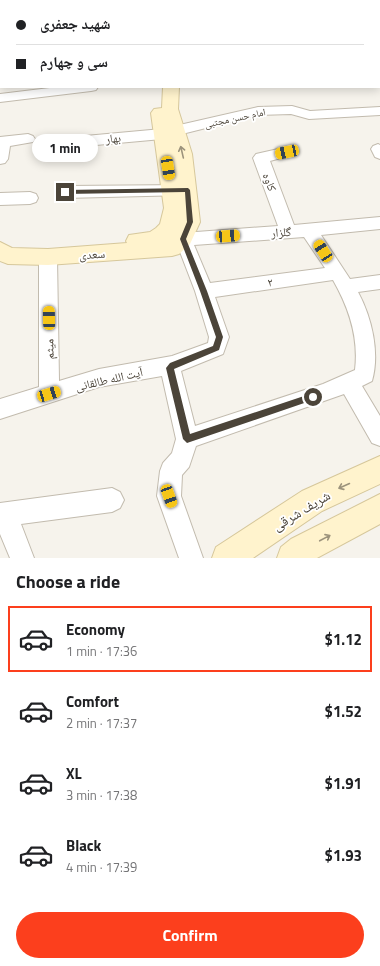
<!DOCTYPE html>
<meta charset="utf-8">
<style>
body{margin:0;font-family:"Titillium Web","Noto Naskh Arabic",sans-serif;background:#f6f6f6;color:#202124;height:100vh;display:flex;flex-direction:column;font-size:15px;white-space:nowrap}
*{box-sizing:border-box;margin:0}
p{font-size:13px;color:#757577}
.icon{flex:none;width:22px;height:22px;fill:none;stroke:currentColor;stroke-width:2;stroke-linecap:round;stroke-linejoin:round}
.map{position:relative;height:558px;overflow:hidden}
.drawer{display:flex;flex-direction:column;background:#fff;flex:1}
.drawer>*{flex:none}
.hud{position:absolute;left:0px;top:0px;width:380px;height:88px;box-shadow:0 2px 10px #0003;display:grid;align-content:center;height:88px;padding:0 16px;background:#fff}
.end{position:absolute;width:18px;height:18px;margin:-9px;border:5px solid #4b4439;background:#fff;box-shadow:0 0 0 2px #fff}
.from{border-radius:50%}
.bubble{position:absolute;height:28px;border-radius:14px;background:#fff;box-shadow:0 2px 10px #0003;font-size:13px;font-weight:700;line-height:28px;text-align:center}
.car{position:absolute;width:12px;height:24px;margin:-12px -6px;border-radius:5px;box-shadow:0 0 3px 1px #0007;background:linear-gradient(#f5c518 24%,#345 0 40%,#f5c518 0 76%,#345 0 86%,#f5c518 0)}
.hud b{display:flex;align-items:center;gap:14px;height:38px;font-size:15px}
.hud b+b{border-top:1px solid #e0e0e0}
.hud i{width:10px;height:10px;background:#202124}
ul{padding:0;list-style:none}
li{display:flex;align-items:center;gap:12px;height:66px;margin:0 8px 6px;padding:0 8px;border:2px solid transparent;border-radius:0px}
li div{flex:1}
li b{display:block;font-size:15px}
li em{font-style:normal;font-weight:700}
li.current{border-color:#fc3f1d}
li>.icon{width:36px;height:36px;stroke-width:1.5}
h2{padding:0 16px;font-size:18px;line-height:48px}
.cta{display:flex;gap:8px;margin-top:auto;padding:8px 16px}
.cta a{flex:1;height:46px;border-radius:24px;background:#fc3f1d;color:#fff;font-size:16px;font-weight:700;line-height:46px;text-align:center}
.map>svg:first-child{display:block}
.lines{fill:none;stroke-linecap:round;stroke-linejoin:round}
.street-casing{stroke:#c2bbae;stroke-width:2}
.secondary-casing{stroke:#d6c79b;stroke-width:2}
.street{fill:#fff;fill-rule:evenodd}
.secondary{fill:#fff3cd;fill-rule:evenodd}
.oneway{stroke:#9c937c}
.route{fill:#4b4439}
.labels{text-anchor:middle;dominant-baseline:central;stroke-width:3.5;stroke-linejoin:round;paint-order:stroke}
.far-street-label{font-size:10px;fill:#4b4439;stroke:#fff}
.street-label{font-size:12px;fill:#4b4439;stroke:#fff}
.near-street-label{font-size:14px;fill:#4b4439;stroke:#fff}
</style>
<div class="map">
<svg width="380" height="558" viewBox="0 0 380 558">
<rect width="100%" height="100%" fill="#f6f3ec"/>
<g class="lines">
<!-- street casing -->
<g class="street-casing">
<path id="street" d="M68,0H80L81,1H69Z
M199,0H219L198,1Z
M320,0H332L333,1H321Z
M352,0H366L351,1Z
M0,30H1V38H0Z
M379,41L380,42V50L379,49Z
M379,65H380V73H379Z
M58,87H98L96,90L91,91L0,102V94Z
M292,106L310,111L380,107V115L309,119L291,114L258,115L162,139L63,148L58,146L56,143L58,140L63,138L162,129L258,107Z
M28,134L33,136L35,139L33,142L10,146L8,159L5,163L0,164V137Z
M378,144L380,145V159L375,157L371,149L373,146Z
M287,147L292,149L294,152L292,155L270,161L294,225L380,217V229L321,235L350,279L380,275V289L358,292C372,318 380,353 372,381L362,386L380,416V446L372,443L344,394L196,446L189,467L182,475L181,496L203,558H179L157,496L160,471L163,463L172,453L176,439L162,376L99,387L0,419V399L39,387V257L42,252L48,250L54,252L57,257L59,381L99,369L172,356L208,343L209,337L195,291L177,244L166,241L164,237L166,233L172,231L183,233L278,226L253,158L256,154ZM304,237L325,268L210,283L194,245ZM333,280C349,308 359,337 355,370L323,384L195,426L181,371L223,354L229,337L215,297Z
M187,185L193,186L195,190L193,194L187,195L65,198L59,196L57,192L59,188L65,186Z
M30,192L36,194L38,198L36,202L30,204L0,205V193Z
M112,488L120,492L124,500L120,508L112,512L21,524L34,558H10L0,534V503Z"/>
</g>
<!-- secondary casing -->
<g class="secondary-casing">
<path id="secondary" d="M170,0H184L185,1H171Z
M163,87H179L178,109L192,154L200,222L190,244L179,254L172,256L48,265L8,264L0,261V242L12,248L48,249L127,243L126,241L129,235L150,232L156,228L160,224L164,208L151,113L154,109L162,108Z
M380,456V484L322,511L253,558H212L216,547L302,491Z
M380,494V524L317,558H277L281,547L291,539Z"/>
</g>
<!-- street -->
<use href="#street" class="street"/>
<!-- secondary -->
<use href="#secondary" class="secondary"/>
</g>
<!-- one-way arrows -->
<defs><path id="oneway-shaft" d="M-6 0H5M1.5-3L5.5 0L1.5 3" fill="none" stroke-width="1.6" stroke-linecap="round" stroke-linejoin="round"/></defs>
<g class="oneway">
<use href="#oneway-shaft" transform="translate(182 152) rotate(-103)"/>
<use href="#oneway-shaft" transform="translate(344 486) rotate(156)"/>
<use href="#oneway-shaft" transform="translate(325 538) rotate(-28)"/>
</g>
<!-- route -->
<path class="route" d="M188,188L190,190L193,222L186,239L207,291L223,337L219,350L174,369L190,434L313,393L317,397L313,400L187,443L183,439L166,368L170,363L213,346L216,337L200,291L180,239L187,222L185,192L65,194L63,192L65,190Z"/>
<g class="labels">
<!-- far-street labels -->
<g class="far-street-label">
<text transform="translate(235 118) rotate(-12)">امام حسن مجتبی</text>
</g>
<!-- street labels -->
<g class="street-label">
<text transform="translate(113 138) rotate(-6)">بهار</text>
<text transform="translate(270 182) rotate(70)">کاوه</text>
<text transform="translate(281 232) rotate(-4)">گلزار</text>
<text transform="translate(92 254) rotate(-4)">سعدی</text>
<text transform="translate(270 282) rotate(-8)">۲</text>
<text transform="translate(49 349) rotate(-91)">میثم</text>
<text transform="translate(109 379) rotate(-13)">آیت الله طالقانی</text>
</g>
<!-- near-street labels -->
<g class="near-street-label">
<text transform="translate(301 510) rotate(-31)">شریف شرقی</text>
</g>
</g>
</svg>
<i class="end from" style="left:313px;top:397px"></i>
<i class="end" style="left:65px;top:192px"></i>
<div class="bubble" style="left:32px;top:134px;width:66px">1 min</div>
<i class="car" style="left:287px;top:152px;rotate:258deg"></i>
<i class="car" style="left:168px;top:168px;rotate:171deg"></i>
<i class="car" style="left:228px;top:236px;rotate:86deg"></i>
<i class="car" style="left:323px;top:251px;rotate:327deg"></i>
<i class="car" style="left:49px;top:318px;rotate:359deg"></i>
<i class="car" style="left:49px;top:394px;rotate:73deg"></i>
<i class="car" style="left:169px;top:496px;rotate:160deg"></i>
<div class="hud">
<b><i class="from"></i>شهید جعفری</b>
<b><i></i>سی و چهارم</b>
</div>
</div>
<section class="drawer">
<h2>Choose a ride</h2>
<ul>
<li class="current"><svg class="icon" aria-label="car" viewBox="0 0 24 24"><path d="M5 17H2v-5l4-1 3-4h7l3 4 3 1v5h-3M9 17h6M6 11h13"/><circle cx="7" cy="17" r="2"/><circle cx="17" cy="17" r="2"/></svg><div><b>Economy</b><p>1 min · 17:36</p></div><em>$1.12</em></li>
<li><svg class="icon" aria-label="car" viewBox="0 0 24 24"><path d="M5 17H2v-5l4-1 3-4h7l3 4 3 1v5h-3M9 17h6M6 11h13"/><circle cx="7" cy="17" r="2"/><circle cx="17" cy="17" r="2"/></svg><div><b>Comfort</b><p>2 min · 17:37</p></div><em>$1.52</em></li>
<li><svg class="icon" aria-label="car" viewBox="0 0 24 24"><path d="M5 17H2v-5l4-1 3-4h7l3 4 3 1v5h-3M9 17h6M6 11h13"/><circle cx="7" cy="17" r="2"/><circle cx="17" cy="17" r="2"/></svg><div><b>XL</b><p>3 min · 17:38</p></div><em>$1.91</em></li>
<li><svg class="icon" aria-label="car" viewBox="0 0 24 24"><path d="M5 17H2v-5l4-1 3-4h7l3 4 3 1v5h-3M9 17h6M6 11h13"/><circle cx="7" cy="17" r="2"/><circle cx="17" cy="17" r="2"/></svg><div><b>Black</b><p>4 min · 17:39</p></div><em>$1.93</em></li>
</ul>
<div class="cta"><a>Confirm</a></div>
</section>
